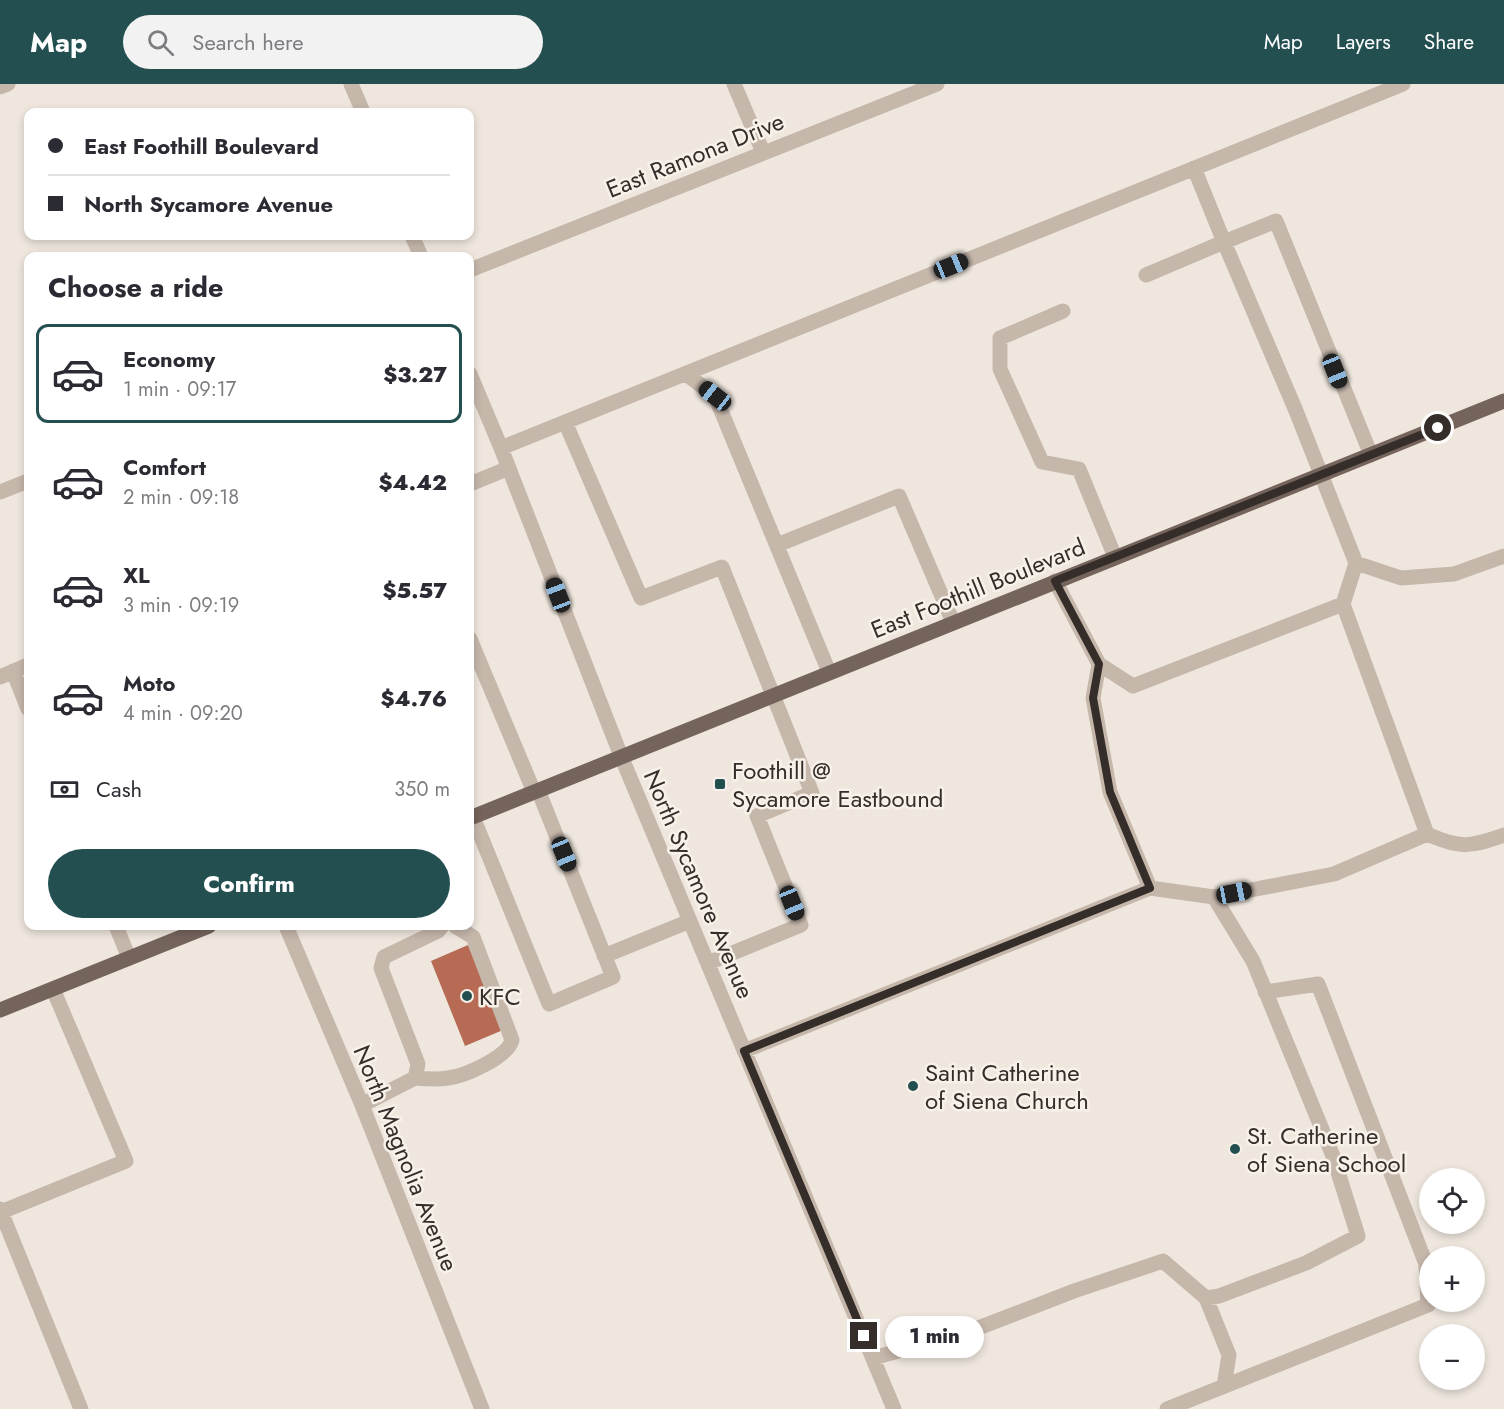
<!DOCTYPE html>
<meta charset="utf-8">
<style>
body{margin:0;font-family:Jost,sans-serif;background:#f2f2f3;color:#2b2b33;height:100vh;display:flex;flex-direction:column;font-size:22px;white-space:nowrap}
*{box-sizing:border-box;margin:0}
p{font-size:20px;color:#7c7c81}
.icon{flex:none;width:33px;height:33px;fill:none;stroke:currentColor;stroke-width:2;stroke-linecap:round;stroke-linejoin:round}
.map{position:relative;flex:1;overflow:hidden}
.panel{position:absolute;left:24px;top:168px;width:450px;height:678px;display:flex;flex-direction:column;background:#fff;border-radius:12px;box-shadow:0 3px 9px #0003}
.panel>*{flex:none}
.hud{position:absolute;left:24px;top:24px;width:450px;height:132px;border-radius:12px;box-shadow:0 3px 9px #0003;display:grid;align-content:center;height:132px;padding:0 24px;background:#fff}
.controls{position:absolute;left:1419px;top:1084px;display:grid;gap:12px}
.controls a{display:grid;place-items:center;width:66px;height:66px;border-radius:50%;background:#fff;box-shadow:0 3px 9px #0003;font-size:30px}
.end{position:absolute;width:27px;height:27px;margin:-14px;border:8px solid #352d29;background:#fff;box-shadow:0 0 0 3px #fff}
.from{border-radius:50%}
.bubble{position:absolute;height:42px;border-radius:21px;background:#fff;box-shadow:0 3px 9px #0003;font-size:20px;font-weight:800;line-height:42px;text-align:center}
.car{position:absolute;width:18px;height:36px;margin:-18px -9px;border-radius:8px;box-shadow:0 0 4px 2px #0007;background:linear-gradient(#222 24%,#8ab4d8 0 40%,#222 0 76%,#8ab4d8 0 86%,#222 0)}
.hud b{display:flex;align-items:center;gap:21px;height:57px;font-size:22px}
.hud b+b{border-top:2px solid #e1e1e2}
.hud i{width:15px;height:15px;background:#2b2b33}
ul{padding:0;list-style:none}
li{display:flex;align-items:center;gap:18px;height:99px;margin:0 12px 9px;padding:0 12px;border:3px solid transparent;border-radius:12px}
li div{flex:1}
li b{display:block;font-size:22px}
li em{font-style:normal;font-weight:800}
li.current{border-color:#244f51}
li>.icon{width:54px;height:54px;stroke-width:1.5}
h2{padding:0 24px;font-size:27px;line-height:72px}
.pay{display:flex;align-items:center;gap:15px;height:66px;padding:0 24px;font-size:22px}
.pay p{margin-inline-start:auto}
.button{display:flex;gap:12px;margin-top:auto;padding:12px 24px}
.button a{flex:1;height:69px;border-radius:36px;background:#244f51;color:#fff;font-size:24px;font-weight:800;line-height:69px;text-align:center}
header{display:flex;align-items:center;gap:36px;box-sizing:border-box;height:84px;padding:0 30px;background:#244f51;color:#fff}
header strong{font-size:28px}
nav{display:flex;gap:33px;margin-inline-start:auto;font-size:21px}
.search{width:420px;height:54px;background:#f2f2f3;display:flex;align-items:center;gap:15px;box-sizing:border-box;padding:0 21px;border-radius:33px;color:#7c7c81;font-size:22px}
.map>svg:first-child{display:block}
.building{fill:#b76b54}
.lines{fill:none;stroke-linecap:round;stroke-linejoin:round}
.minor{stroke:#c6b7ab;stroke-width:15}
.major{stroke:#75645c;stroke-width:15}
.route{stroke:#352d29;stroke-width:8}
.poi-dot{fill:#244f51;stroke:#f7f1e9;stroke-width:2}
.labels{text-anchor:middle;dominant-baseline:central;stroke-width:5;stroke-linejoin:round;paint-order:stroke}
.street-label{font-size:24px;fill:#352d29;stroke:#f7f1e9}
.poi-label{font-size:24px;fill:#352d29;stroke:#f7f1e9;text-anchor:start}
</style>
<header>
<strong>Map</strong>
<div class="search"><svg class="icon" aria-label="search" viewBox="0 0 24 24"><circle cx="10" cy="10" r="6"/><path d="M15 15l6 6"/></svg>Search here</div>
<nav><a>Map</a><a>Layers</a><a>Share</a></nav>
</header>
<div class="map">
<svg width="1504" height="1325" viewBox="0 0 1504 1325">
<rect width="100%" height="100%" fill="#efe7de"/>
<!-- building -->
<path class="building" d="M468,861L503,946L465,962L431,877Z"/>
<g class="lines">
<!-- minor -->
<path class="minor" d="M351,0L363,28
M734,0L763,68
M0,3L8,0
M412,152L421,172
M470,186L937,0
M1146,191L1224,158L1194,84
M1063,227L1000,254V285L1042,378L1079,385L1115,473
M470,290L501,364L621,672L894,1325
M686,290L715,312L829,588
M565,338L641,514L722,483L812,709L757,732L801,841L708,879
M501,364L1403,0
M470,400L509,384
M0,408L28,397
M777,461L899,412L953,538
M1356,479L1401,494L1454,490L1504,472
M1055,497L1099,580L1133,602L1343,520
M470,555L534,708
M1099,580L1093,614L1110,708L1150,804
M13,587L28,625
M0,593L28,581
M473,733L549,920L613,893L538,706
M1427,750C1461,765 1470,763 1504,751
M1214,813L1334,790L1427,750L1343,520L1356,479L1296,327L1224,158L1276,137L1371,371
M116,842L129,874
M286,842L362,1021L482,1325
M604,872L690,837
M744,967L1150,804L1214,813L1253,877L1333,1072L1358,1152L1306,1179L1219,1212L1206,1214
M415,994C426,995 437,996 448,994C465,992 508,973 512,956L473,853L455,842
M362,1021L415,994L418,980L381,884L384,873L438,847L442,842
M0,1125L81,1325
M1,1128L126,1077L53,905
M873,1274L968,1248L1074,1207L1163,1177L1206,1214L1229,1271L1224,1302
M1167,1325L1428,1221L1426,1180L1318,900L1265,908"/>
<!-- major -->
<path class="major" d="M470,734L1504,317
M0,926L209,842"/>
</g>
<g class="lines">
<!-- route -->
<path class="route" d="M864,1252L744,967L1150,804L1110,708L1093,614L1099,580L1055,497L1438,344"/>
</g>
<!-- markers -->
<g class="poi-dot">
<rect x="714" y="694" width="12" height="12" rx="3"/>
<circle cx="467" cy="912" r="6"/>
<circle cx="913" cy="1002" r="6"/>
<circle cx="1235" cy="1065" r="6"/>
</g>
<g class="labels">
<!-- street labels -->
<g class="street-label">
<text transform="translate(695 71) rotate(-22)">East Ramona Drive</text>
<text transform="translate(978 504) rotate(-22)">East Foothill Boulevard</text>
<text transform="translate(699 800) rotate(67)">North Sycamore Avenue</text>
<text transform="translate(406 1074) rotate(68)">North Magnolia Avenue</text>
</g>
<!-- poi labels -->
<g class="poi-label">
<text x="732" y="686">Foothill @<tspan x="732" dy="28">Sycamore Eastbound</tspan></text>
<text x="479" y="912">KFC</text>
<text x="925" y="988">Saint Catherine<tspan x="925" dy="28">of Siena Church</tspan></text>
<text x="1247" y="1051">St. Catherine<tspan x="1247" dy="28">of Siena School</tspan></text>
</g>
</g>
</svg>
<div class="controls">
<a><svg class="icon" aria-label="locate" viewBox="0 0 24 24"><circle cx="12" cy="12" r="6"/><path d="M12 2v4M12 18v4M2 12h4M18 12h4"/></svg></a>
<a>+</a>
<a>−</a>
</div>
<i class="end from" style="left:1438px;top:344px"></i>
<i class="end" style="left:864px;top:1252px"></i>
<div class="bubble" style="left:885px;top:1232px;width:99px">1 min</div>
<i class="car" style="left:951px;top:182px;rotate:68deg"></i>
<i class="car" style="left:1335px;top:287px;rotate:158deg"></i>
<i class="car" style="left:715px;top:312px;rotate:308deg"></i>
<i class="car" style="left:558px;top:511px;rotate:339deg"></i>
<i class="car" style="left:564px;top:770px;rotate:158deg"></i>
<i class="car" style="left:1234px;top:809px;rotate:79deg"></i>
<i class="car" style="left:792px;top:819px;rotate:158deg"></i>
<div class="hud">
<b><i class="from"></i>East Foothill Boulevard</b>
<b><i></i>North Sycamore Avenue</b>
</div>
<section class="panel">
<h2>Choose a ride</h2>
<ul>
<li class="current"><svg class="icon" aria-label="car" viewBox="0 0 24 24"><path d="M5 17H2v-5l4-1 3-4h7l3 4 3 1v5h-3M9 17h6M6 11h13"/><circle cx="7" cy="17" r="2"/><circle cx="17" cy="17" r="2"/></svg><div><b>Economy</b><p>1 min · 09:17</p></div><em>$3.27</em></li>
<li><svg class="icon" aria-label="car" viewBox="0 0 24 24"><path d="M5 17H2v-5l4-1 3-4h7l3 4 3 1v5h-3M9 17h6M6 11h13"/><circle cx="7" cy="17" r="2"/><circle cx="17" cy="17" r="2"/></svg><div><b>Comfort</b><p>2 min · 09:18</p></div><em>$4.42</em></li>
<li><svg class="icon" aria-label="car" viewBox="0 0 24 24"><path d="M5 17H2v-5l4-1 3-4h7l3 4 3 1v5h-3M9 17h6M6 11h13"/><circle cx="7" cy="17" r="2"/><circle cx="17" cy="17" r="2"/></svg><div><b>XL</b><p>3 min · 09:19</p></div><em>$5.57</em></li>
<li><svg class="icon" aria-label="car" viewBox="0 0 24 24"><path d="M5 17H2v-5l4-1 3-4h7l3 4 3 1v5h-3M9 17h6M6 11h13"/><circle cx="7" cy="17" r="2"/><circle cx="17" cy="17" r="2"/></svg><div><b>Moto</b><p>4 min · 09:20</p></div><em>$4.76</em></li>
</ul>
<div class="pay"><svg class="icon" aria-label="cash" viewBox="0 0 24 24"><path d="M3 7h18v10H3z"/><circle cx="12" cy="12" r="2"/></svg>Cash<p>350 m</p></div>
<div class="button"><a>Confirm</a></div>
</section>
</div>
